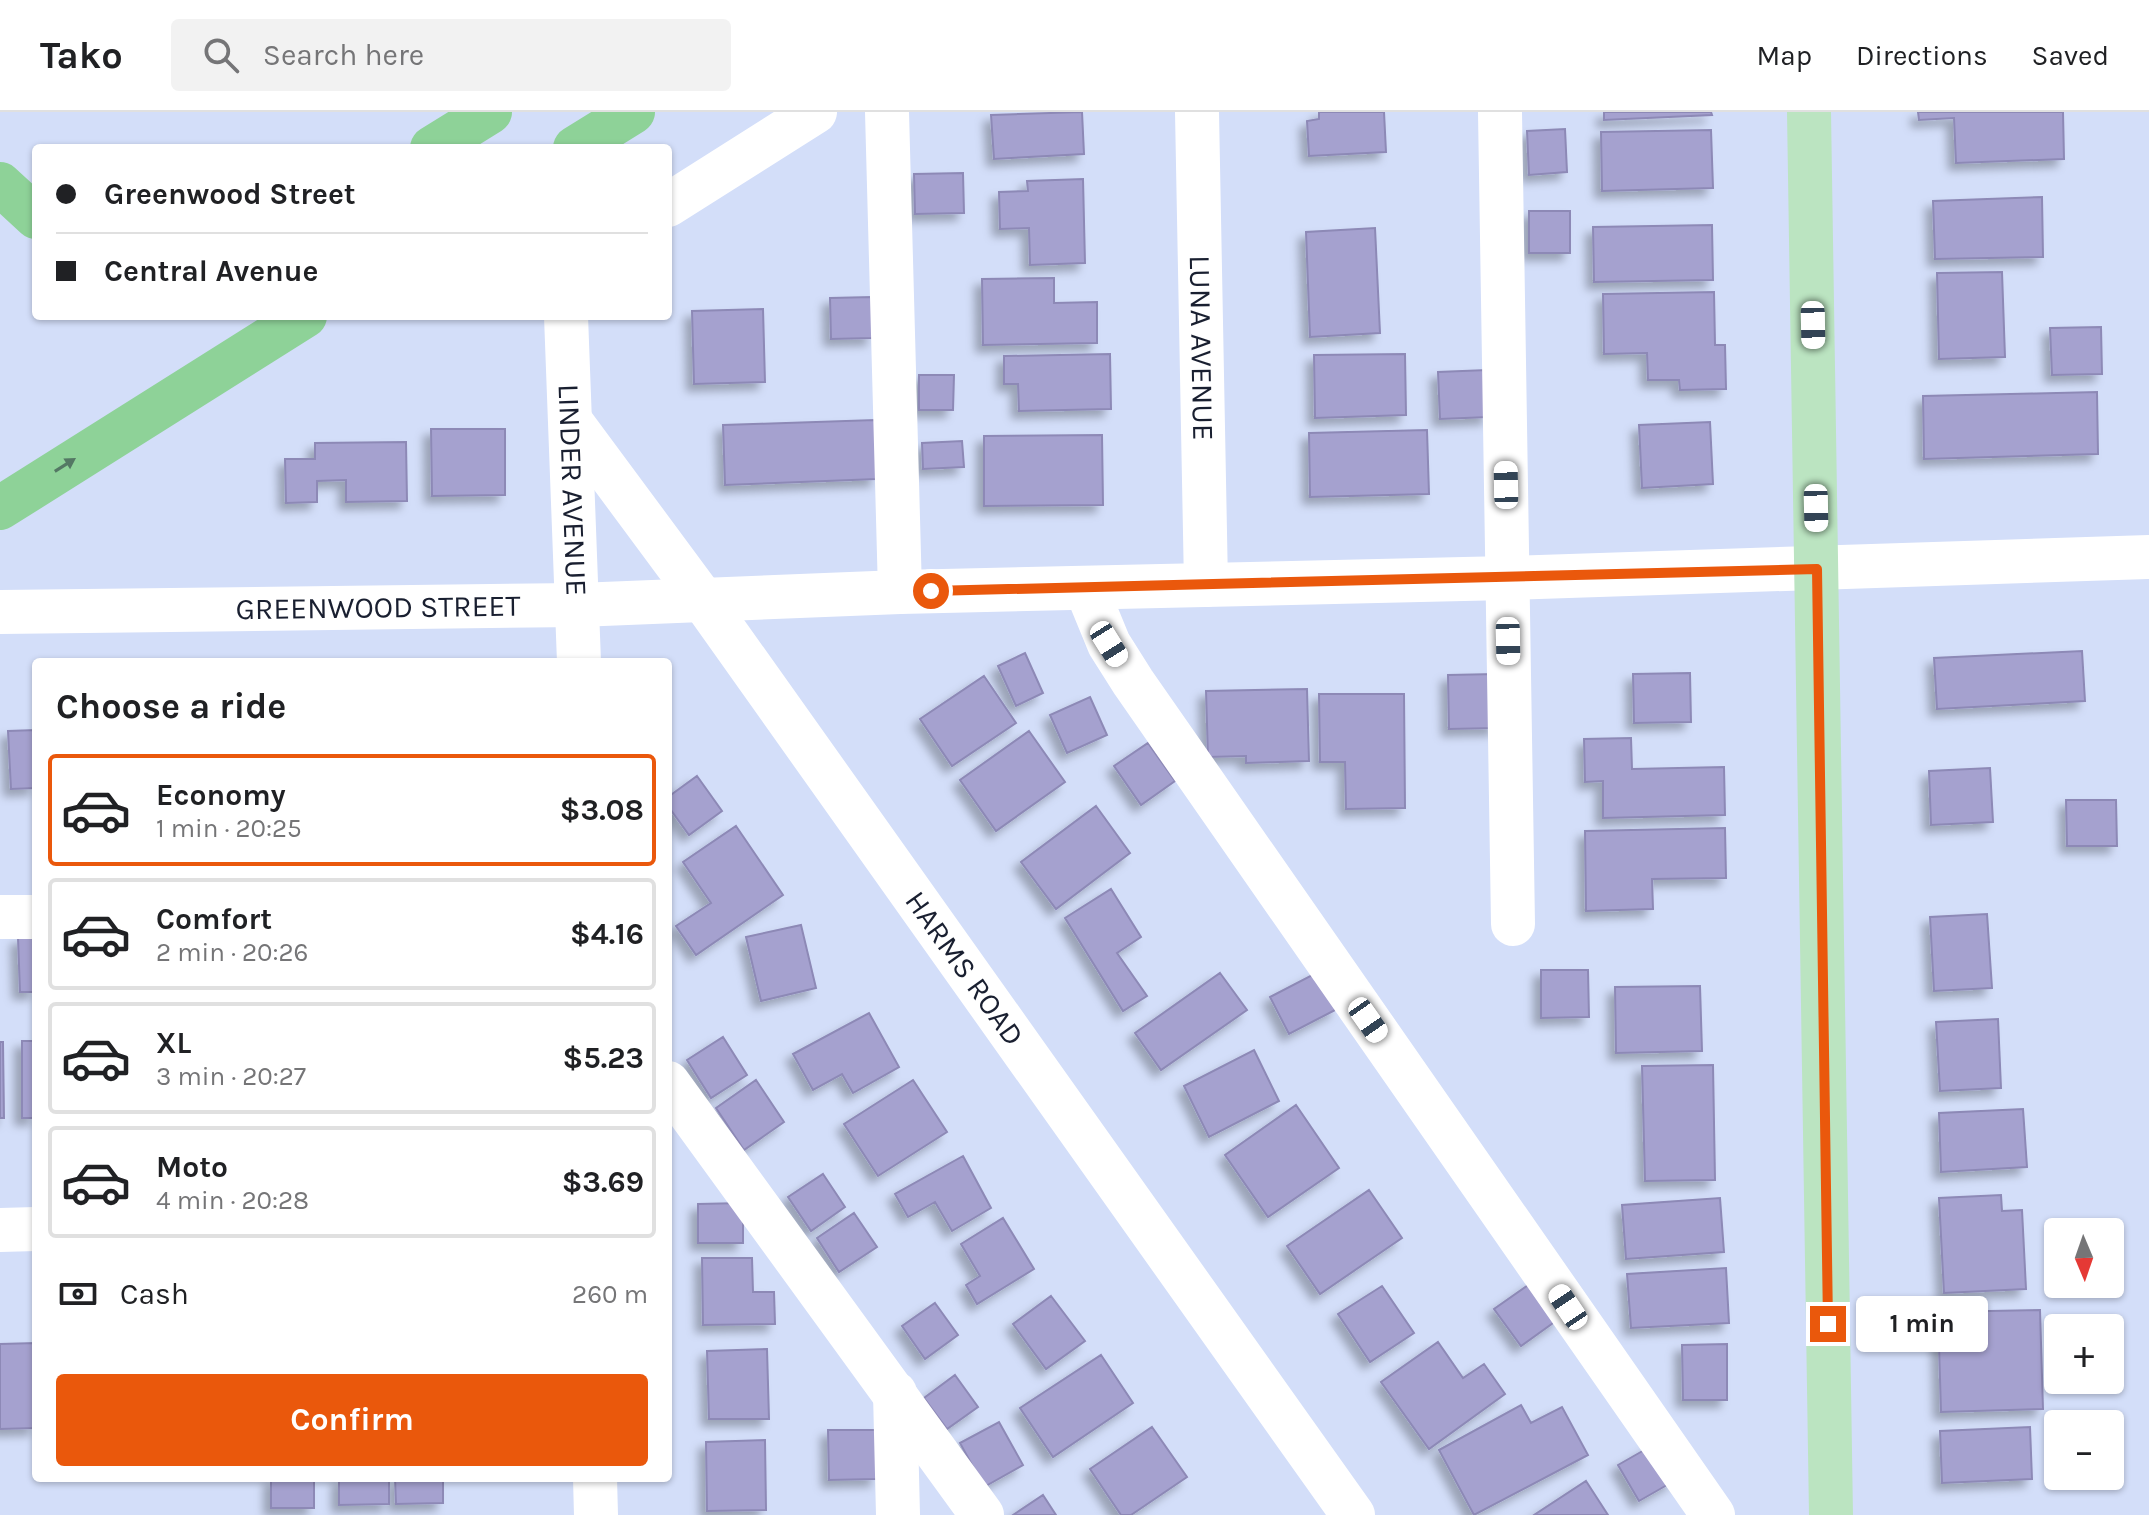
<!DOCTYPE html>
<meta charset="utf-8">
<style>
body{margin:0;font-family:Karla,sans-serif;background:#f2f2f2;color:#202124;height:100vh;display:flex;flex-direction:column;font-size:30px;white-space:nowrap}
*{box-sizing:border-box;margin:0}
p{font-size:26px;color:#757577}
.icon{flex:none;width:44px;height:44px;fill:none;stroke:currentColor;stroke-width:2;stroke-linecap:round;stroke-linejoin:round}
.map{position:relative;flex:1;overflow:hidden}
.details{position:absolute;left:32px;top:546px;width:640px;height:824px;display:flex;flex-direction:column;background:#fff;border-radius:8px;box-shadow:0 2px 6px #0004}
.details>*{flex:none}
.top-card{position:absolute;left:32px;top:32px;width:640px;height:176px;border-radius:8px;box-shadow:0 2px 6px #0004;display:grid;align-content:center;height:176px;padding:0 24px;background:#fff}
.needle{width:52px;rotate:178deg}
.fabs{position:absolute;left:2044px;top:1106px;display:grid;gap:16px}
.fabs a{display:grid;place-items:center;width:80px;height:80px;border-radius:8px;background:#fff;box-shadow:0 2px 6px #0004;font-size:40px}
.end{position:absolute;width:36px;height:36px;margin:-18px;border:10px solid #ea580c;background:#fff;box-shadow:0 0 0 4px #fff}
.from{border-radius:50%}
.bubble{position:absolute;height:56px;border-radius:8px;background:#fff;box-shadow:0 2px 6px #0004;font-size:26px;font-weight:700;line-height:56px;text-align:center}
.car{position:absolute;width:24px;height:48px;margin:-24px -12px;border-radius:10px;box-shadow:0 0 6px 2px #0007;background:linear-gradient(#fff 24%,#345 0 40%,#fff 0 76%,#345 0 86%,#fff 0)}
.top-card b{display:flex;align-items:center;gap:28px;height:76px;font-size:30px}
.top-card b+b{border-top:2px solid #e0e0e0}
.top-card i{width:20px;height:20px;background:#202124}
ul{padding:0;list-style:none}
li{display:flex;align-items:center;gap:24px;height:112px;margin:0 16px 12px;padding:0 8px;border:4px solid #e0e0e0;border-radius:8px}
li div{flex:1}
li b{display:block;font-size:30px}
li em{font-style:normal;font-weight:700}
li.on{border-color:#ea580c}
li>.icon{width:72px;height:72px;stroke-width:1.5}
h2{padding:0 24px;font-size:36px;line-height:96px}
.pay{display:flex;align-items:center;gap:20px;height:88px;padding:0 24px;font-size:30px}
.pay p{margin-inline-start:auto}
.cta{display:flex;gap:16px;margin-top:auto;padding:16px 24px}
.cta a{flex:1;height:92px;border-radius:8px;background:#ea580c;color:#fff;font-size:32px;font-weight:700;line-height:92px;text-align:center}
header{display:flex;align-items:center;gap:48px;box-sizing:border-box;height:112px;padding:0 40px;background:#fff;border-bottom:2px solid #e0e0e0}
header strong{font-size:38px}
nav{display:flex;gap:44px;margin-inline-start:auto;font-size:28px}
.search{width:560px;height:72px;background:#f2f2f2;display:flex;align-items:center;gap:20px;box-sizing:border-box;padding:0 28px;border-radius:8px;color:#757577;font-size:30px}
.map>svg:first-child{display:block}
.building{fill:#a5a1cf;stroke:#8d89b6;stroke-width:2;filter:url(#shadow)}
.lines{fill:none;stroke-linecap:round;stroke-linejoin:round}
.minor{stroke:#fff;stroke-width:44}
.major{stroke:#bbe4c1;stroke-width:44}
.highway{stroke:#8ed298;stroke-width:44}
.oneway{fill:#547864}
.route{stroke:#ea580c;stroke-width:10}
.labels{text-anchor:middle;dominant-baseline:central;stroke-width:7;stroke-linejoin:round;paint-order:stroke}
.street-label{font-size:30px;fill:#191f30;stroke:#fff}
</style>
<header>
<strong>Tako</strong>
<div class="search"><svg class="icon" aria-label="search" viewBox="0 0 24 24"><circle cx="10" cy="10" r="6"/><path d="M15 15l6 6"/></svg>Search here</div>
<nav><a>Map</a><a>Directions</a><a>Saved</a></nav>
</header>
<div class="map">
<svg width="2149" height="1403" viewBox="0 0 2149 1403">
<defs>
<filter id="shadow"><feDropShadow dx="-7" dy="7" stdDeviation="4" flood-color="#0004"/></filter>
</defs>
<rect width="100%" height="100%" fill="#d3def9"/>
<!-- building -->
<path class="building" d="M1082,0L1084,42L994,47L991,3Z
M1319,0H1384L1386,40L1309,44L1307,9L1319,7Z
M1604,0H1711L1712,3L1604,8Z
M1918,0H2063L2064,47L1956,51L1954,6L1919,8Z
M1565,17L1567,60L1529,63L1527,19Z
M1711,18L1713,76L1602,79L1601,20Z
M963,61L964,101L915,102L914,62Z
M1083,67L1085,151L1030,153L1029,116L1000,117L999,80L1028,79L1027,69Z
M2042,85L2043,145L1935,147L1933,89Z
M1529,99H1570V141H1529Z
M1712,113L1713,168L1594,170L1593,115Z
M1375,116L1380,221L1310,225L1306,120Z
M2002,160L2005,245L1939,247L1937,161Z
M1054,166V191L1097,190V231L983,233L982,167Z
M1714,180L1715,233H1725L1726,277L1680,278L1679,268H1648L1647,241L1604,242L1603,182Z
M872,185L873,226L831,227L830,186Z
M763,197L765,270L694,272L692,199Z
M2101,215L2102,262L2052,263L2050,216Z
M1110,242L1111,297L1019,299L1018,272H1004V244Z
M1405,242L1406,303L1315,306L1314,243Z
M1487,258L1489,305L1440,307L1438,260Z
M919,263H954L953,298H919Z
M2097,280L2098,342L1924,347L1923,284Z
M875,308L877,367L725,373L723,313Z
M1710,310L1713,372L1642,376L1639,313Z
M431,317H505V383L432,384Z
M1427,318L1429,382L1310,385L1309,321Z
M1102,323L1103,393L984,394V324Z
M962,329L964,355L923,357L922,331Z
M406,330L407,389L346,390V368L317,369V390L286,391L285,347H315V331Z
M2082,539L2085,589L1937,597L1934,546Z
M1025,541L1043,581L1016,594L998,554Z
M1690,561L1691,610L1634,611L1633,562Z
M1496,562L1497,616L1449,617L1448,563Z
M984,564L1016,611L952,654L920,607Z
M1307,577L1309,649L1246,651V644L1208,645L1206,579Z
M1319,582H1404L1405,696L1346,697L1345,650H1320Z
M1090,585L1107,623L1067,641L1050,603Z
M36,618V676L11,677L8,619Z
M1029,619L1065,670L996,719L960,668Z
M1631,626L1632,657L1724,655L1725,703L1603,706V669L1585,670L1584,627Z
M1148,631L1175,669L1141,693L1114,654Z
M1990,656L1993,710L1931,713L1929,659Z
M697,664L722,699L689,723L668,694V685Z
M2066,688H2116L2117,734H2067Z
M1096,694L1130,741L1056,797L1021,750Z
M736,714L783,783L696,843L676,814L711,791L683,750Z
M1725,716L1726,766L1652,767L1653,797L1586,799L1585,719Z
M1111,777L1141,825L1117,841L1147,884L1123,899L1065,806Z
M1987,802L1992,876L1934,879L1930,805Z
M801,813L816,876L761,889L746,825Z
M36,825V880H20L18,826Z
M1541,858H1588L1589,905L1541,906Z
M1318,860L1337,897L1289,922L1270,885Z
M1220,861L1247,898L1161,958L1135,921Z
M1700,874L1702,939L1616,941L1615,875Z
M869,901L899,955L853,981L842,962L813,978L793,942Z
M1998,907L2001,976L1940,979L1936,910Z
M723,925L747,963L711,986L687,948Z
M22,929H36V1006H22Z
M0,930H3L4,1006H0Z
M1254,938L1279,989L1209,1025L1184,974Z
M1713,953L1715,1068L1645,1069L1642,954Z
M756,968L784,1010L744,1038L716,996Z
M913,968L947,1020L878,1064L844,1012Z
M1296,993L1339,1056L1268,1105L1225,1043Z
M2023,997L2027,1055L1941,1060L1939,1001Z
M963,1044L991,1096L952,1119L935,1090L908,1105L895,1082Z
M823,1062L845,1095L811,1119L788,1085Z
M1369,1078L1402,1126L1320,1182L1287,1134Z
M2001,1083L2002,1099L2022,1098L2026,1177L1944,1181L1939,1086Z
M1720,1086L1724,1140L1626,1147L1622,1093Z
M743,1091V1131H698V1092Z
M854,1101L877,1135L839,1160L817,1126Z
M1003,1106L1034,1157L977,1192L966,1173L980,1164L961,1132Z
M702,1146H752L753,1180H774L775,1212L703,1213Z
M1726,1156L1729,1211L1631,1216L1627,1162Z
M1534,1169L1560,1206L1521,1234L1494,1197Z
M1382,1174L1414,1221L1370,1250L1338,1202Z
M1051,1184L1085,1229L1046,1257L1013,1212Z
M935,1191L958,1223L925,1247L902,1214Z
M2040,1198L2043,1297L1941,1300L1938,1200Z
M1438,1230L1463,1266L1484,1252L1505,1282L1429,1337L1381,1270Z
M36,1231V1316L0,1317V1232Z
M1727,1232V1288H1683L1682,1233Z
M767,1237L769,1307H709L707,1239Z
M1101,1243L1133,1291L1053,1345L1020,1296Z
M955,1263L978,1295L947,1317L924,1286Z
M1521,1293L1531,1311L1562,1295L1588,1343L1474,1403L1439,1338Z
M999,1310L1023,1353L984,1375L960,1331Z
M1152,1315L1187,1365L1131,1403H1121L1090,1357Z
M2030,1315L2032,1367L1942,1371L1940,1319Z
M828,1318H876L877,1367L829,1368Z
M765,1328L766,1398L707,1399L706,1330Z
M1653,1333L1674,1369L1639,1389L1618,1353Z
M271,1366H314V1396H271Z
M339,1366H389V1392L339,1393Z
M395,1366H443V1391L396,1392Z
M1586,1369L1608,1403H1534Z
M1043,1383L1056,1403H1013Z"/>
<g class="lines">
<!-- minor -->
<g class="minor">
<path d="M887,0L900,480"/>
<path id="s1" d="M1197,0L1206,473"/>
<path d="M1500,0L1513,812"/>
<path d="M668,93L815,0"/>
<path id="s2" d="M566,204L579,550"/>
<path id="s3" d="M572,311L703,488L1353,1403"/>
<path d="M1086,476L1109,532L1133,570L1713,1403"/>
<path id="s4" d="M0,500L578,493L900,480L1507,466L2149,445"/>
<path d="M0,805H36"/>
<path d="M668,971L982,1403"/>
<path d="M0,1118L36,1117"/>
<path d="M895,1281L898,1403"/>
<path d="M595,1366L596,1403"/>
</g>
<!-- major -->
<path class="major" d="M1809,0L1831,1403"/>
<!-- highway -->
<path class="highway" d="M432,36L490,0
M575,36L633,0
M0,72L36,105
M0,396L305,204"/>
</g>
<!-- one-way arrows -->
<defs><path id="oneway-solid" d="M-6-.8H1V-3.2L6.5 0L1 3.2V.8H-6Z" transform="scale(2)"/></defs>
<use class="oneway" href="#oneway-solid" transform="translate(65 353) rotate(-32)"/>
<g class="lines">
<!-- route -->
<path class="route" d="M931,479L1817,457L1828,1212"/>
</g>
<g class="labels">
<!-- street labels -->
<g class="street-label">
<text stroke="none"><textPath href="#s1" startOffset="236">LUNA AVENUE</textPath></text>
<text stroke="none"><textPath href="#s2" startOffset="174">LINDER AVENUE</textPath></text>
<text stroke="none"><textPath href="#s4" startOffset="378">GREENWOOD STREET</textPath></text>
<text stroke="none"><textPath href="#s3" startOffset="672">HARMS ROAD</textPath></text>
</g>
</g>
</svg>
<div class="fabs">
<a><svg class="needle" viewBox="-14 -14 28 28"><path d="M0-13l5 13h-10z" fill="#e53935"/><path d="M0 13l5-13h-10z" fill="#757577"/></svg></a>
<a>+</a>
<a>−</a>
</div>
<i class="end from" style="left:931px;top:479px"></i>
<i class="end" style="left:1828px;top:1212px"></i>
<div class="bubble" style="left:1856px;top:1184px;width:132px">1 min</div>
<i class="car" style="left:1813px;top:213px;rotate:179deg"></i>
<i class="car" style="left:1506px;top:373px;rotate:359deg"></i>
<i class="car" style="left:1816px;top:396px;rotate:179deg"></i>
<i class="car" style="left:1508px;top:529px;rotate:179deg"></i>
<i class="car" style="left:1109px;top:532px;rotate:148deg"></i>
<i class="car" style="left:1368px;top:908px;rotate:145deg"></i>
<i class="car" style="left:1568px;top:1195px;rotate:326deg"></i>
<div class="top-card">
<b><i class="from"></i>Greenwood Street</b>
<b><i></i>Central Avenue</b>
</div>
<section class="details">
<h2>Choose a ride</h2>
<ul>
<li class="on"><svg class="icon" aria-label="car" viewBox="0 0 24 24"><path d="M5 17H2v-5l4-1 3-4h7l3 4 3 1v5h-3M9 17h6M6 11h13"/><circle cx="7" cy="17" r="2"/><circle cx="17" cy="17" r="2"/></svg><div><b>Economy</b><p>1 min · 20:25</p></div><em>$3.08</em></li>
<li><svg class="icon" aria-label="car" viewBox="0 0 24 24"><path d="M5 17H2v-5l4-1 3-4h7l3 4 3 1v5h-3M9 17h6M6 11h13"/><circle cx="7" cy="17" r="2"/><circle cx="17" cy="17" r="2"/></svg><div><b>Comfort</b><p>2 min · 20:26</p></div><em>$4.16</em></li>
<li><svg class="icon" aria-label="car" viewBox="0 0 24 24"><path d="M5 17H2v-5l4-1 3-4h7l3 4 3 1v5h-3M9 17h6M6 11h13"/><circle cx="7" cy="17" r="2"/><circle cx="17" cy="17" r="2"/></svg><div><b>XL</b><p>3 min · 20:27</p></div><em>$5.23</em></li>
<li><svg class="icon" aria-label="car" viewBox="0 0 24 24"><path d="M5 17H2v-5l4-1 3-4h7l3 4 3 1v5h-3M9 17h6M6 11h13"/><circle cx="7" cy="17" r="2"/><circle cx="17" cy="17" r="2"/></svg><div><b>Moto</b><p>4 min · 20:28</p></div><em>$3.69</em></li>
</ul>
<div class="pay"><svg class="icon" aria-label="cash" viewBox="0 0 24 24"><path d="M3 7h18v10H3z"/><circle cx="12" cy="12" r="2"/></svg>Cash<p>260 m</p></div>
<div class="cta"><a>Confirm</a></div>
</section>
</div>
